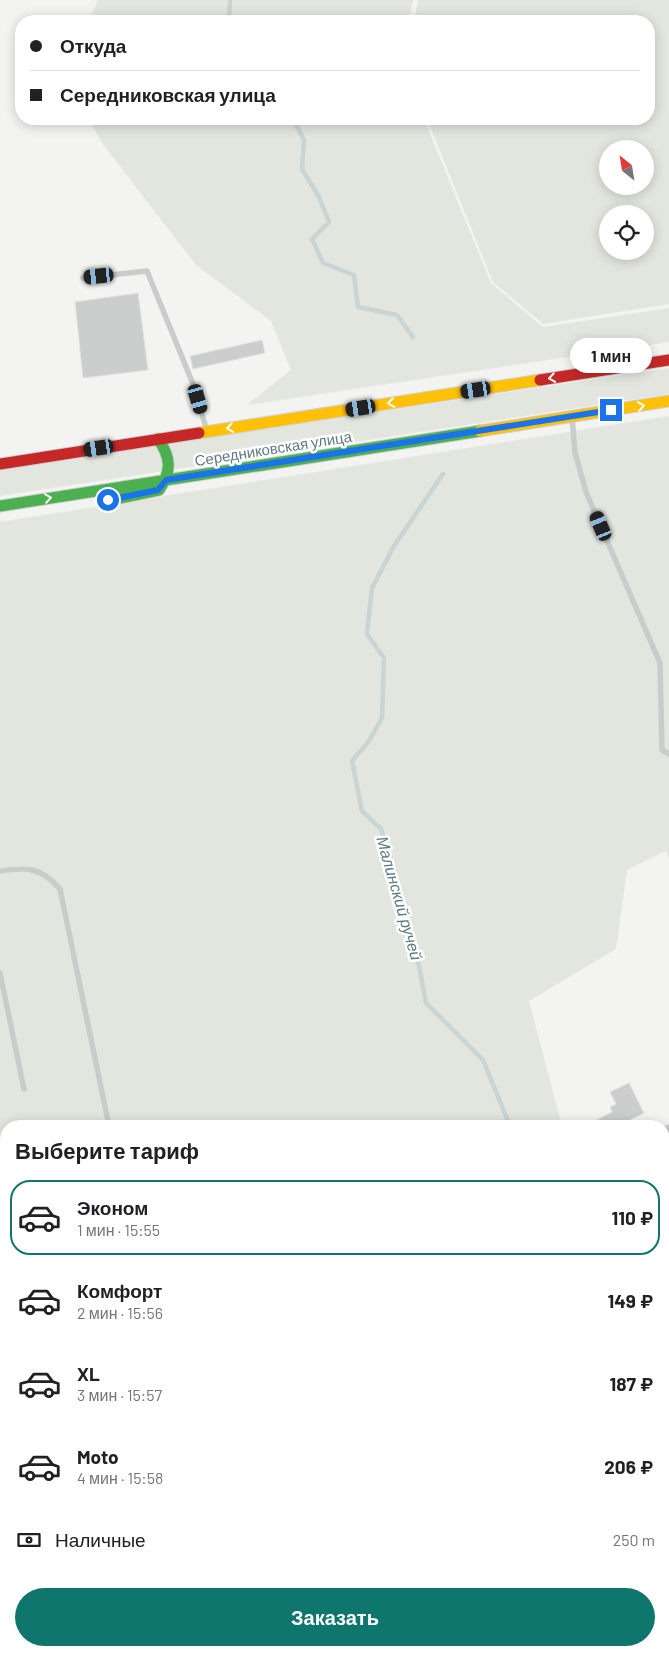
<!DOCTYPE html>
<html lang="ru">
<meta charset="utf-8">
<style>
body{margin:0;font-family:Barlow,sans-serif;background:#f6f6f6;color:#202124;height:100vh;display:flex;flex-direction:column;font-size:19px;white-space:nowrap}
*{box-sizing:border-box;margin:0}
p{font-size:16px;color:#757577}
.icon{flex:none;width:28px;height:28px;fill:none;stroke:currentColor;stroke-width:2;stroke-linecap:round;stroke-linejoin:round}
.map{position:relative;flex:1;overflow:hidden}
.panel{position:absolute;left:0px;top:1120px;width:670px;height:536px;display:flex;flex-direction:column;background:#fff;border-radius:20px 20px 0 0;box-shadow:0 2px 12px #0003}
.panel>*{flex:none}
.guide{position:absolute;left:15px;top:15px;width:640px;height:110px;border-radius:20px;box-shadow:0 2px 12px #0003;display:grid;align-content:center;height:110px;padding:0 15px;background:#fff}
.needle{width:32px;rotate:330deg}
.tools{position:absolute;left:599px;top:140px;display:grid;gap:10px}
.tools a{display:grid;place-items:center;width:55px;height:55px;border-radius:50%;background:#fff;box-shadow:0 2px 12px #0003;font-size:25px}
.end{position:absolute;width:22px;height:22px;margin:-11px;border:6px solid #1a73e8;background:#fff;box-shadow:0 0 0 2px #fff}
.from{border-radius:50%}
.bubble{position:absolute;height:35px;border-radius:18px;background:#fff;box-shadow:0 2px 12px #0003;font-size:16px;font-weight:700;line-height:35px;text-align:center}
.car{position:absolute;width:15px;height:30px;margin:-15px -8px;border-radius:6px;box-shadow:0 0 4px 1px #0007;background:linear-gradient(#222 24%,#8ab4d8 0 40%,#222 0 76%,#8ab4d8 0 86%,#222 0)}
.guide b{display:flex;align-items:center;gap:18px;height:48px;font-size:19px}
.guide b+b{border-top:1px solid #e0e0e0}
.guide i{width:12px;height:12px;background:#202124}
ul{padding:0;list-style:none}
li{display:flex;align-items:center;gap:15px;height:75px;margin:0 10px 8px;padding:0 5px;border:2px solid transparent;border-radius:20px}
li div{flex:1}
li b{display:block;font-size:19px}
li em{font-style:normal;font-weight:700}
li.current{border-color:#0f766e}
li>.icon{width:45px;height:45px;stroke-width:1.5}
h2{padding:0 15px;font-size:22px;line-height:60px}
.pay{display:flex;align-items:center;gap:12px;height:55px;padding:0 15px;font-size:19px}
.pay p{margin-inline-start:auto}
.button{display:flex;gap:10px;margin-top:auto;padding:10px 15px}
.button a{flex:1;height:58px;border-radius:30px;background:#0f766e;color:#fff;font-size:20px;font-weight:700;line-height:58px;text-align:center}
.map>svg:first-child{display:block}
.built{fill:#e3e4e3}
.green{fill:#e3e6df;fill-rule:evenodd}
.lines{fill:none;stroke-linecap:round;stroke-linejoin:round}
.stream{stroke:#c9d4d5;stroke-width:4.5}
.river{stroke:#c9d4d5;stroke-width:25}
.building{fill:#cccece;stroke:#e2e2e1}
.fast-casing{stroke:#cfd1d1;stroke-width:13}
.slow-casing{stroke:#cfd1d1;stroke-width:13}
.jam-casing{stroke:#cfd1d1;stroke-width:13}
.lane{stroke:#cacccc;stroke-width:5.5}
.street{stroke:#cacccc;stroke-width:11}
.fast{stroke:#4caf50;stroke-width:11}
.slow{stroke:#ffc107;stroke-width:11}
.jam{stroke:#c62828;stroke-width:11}
.oneway{stroke:#f6fbf6}
.route{stroke:#1a73e8;stroke-width:6}
.labels{text-anchor:middle;dominant-baseline:central;stroke-width:5;stroke-linejoin:round;paint-order:stroke}
.street-label{font-size:15px;fill:#617983;stroke:#fff}
.water-label{font-size:16px;font-style:italic;fill:#5c7c81;stroke:#fff}
</style>
<div class="map">
<svg width="669" height="1656" viewBox="0 0 669 1656">
<rect width="100%" height="100%" fill="#f3f3f1"/>
<!-- built -->
<path class="built" d="M6,1297V1617L0,1619V1299Z"/>
<!-- green -->
<path class="green" d="M98,0H413L409,21H89Z
M418,0H669V304L543,324L493,282L427,119H649V21H414ZM608,149H645V186H608ZM608,214H645V251H608Z
M89,119H424L491,283L543,327L669,308V342L247,405L291,370L271,321L196,265L102,143Z
M669,368V394L0,496V469Z
M669,416V859L666,851L627,870L616,949L529,1001L562,1126H6V1274L0,1275V522Z
M669,1224V1656H0V1653L10,1650H664V1225Z"/>
<g class="lines">
<!-- stream -->
<path class="stream" d="M229,21L230,0
M293,119L304,140L302,169L319,197L329,222L312,239L323,263L354,275L358,307L397,315L413,337
M443,474L394,546L372,588L367,634L384,658L382,718L369,741L352,761L362,811L381,829L396,875L402,914L417,955L426,1003L483,1060L510,1126"/>
<!-- river -->
<path class="river" d="M664,1431H669
M200,1656L203,1650"/>
</g>
<!-- building -->
<path class="building" d="M138,293L148,370L83,378L75,302Z
M262,340L265,353L193,369L190,356Z
M629,1083L644,1113L618,1126H585L612,1112L610,1107L616,1104L610,1092Z"/>
<g class="lines">
<!-- fast casing -->
<g class="fast-casing">
<path id="fast" d="M120,498L159,490C172,471 171,457 158,439
M0,506L480,431"/>
</g>
<!-- slow casing -->
<g class="slow-casing">
<path id="slow" d="M480,431L669,401
M199,433L540,380"/>
</g>
<!-- jam casing -->
<g class="jam-casing">
<path id="jam" d="M540,380L669,360
M0,464L199,433"/>
</g>
<!-- lane -->
<path class="lane" d="M83,278L147,271L193,384L207,431
M572,417L575,452L586,492L660,663L662,750L669,754
M0,871C27,867 41,867 60,889L109,1126
M0,973L24,1089
M0,1380L6,1378"/>
<!-- street -->
<path class="street" d="M664,1133L669,1130"/>
<!-- fast -->
<use href="#fast" class="fast"/>
<!-- slow -->
<use href="#slow" class="slow"/>
<!-- jam -->
<use href="#jam" class="jam"/>
</g>
<!-- one-way arrows -->
<defs><path id="oneway-chevron" d="M-2-3.5L2.5 0L-2 3.5" fill="none" stroke-width="1.6" stroke-linecap="round" stroke-linejoin="round" transform="scale(1.25)"/></defs>
<g class="oneway">
<use href="#oneway-chevron" transform="translate(552 378) rotate(171)"/>
<use href="#oneway-chevron" transform="translate(391 403) rotate(171)"/>
<use href="#oneway-chevron" transform="translate(641 406) rotate(-9)"/>
<use href="#oneway-chevron" transform="translate(230 428) rotate(171)"/>
<use href="#oneway-chevron" transform="translate(48 498) rotate(-9)"/>
</g>
<g class="lines">
<!-- route -->
<path class="route" d="M108,500L158,490L166,480L611,410"/>
</g>
<g class="labels">
<!-- street labels -->
<g class="street-label">
<text transform="translate(273 448) rotate(-9)">Середниковская улица</text>
</g>
<!-- water labels -->
<g class="water-label">
<text transform="translate(400 898) rotate(74)">Малинский ручей</text>
</g>
</g>
</svg>
<div class="tools">
<a><svg class="needle" viewBox="-14 -14 28 28"><path d="M0-13l5 13h-10z" fill="#e53935"/><path d="M0 13l5-13h-10z" fill="#757577"/></svg></a>
<a><svg class="icon" aria-label="locate" viewBox="0 0 24 24"><circle cx="12" cy="12" r="6"/><path d="M12 2v4M12 18v4M2 12h4M18 12h4"/></svg></a>
</div>
<i class="end from" style="left:108px;top:500px"></i>
<i class="end" style="left:611px;top:410px"></i>
<div class="bubble" style="left:570px;top:338px;width:82px">1 мин</div>
<i class="car" style="left:99px;top:276px;rotate:264deg"></i>
<i class="car" style="left:476px;top:390px;rotate:261deg"></i>
<i class="car" style="left:198px;top:399px;rotate:164deg"></i>
<i class="car" style="left:361px;top:408px;rotate:261deg"></i>
<i class="car" style="left:99px;top:448px;rotate:261deg"></i>
<i class="car" style="left:601px;top:526px;rotate:337deg"></i>
<div class="guide">
<b><i class="from"></i>Откуда</b>
<b><i></i>Середниковская улица</b>
</div>
<section class="panel">
<h2>Выберите тариф</h2>
<ul>
<li class="current"><svg class="icon" aria-label="car" viewBox="0 0 24 24"><path d="M5 17H2v-5l4-1 3-4h7l3 4 3 1v5h-3M9 17h6M6 11h13"/><circle cx="7" cy="17" r="2"/><circle cx="17" cy="17" r="2"/></svg><div><b>Эконом</b><p>1 мин · 15:55</p></div><em>110 ₽</em></li>
<li><svg class="icon" aria-label="car" viewBox="0 0 24 24"><path d="M5 17H2v-5l4-1 3-4h7l3 4 3 1v5h-3M9 17h6M6 11h13"/><circle cx="7" cy="17" r="2"/><circle cx="17" cy="17" r="2"/></svg><div><b>Комфорт</b><p>2 мин · 15:56</p></div><em>149 ₽</em></li>
<li><svg class="icon" aria-label="car" viewBox="0 0 24 24"><path d="M5 17H2v-5l4-1 3-4h7l3 4 3 1v5h-3M9 17h6M6 11h13"/><circle cx="7" cy="17" r="2"/><circle cx="17" cy="17" r="2"/></svg><div><b>XL</b><p>3 мин · 15:57</p></div><em>187 ₽</em></li>
<li><svg class="icon" aria-label="car" viewBox="0 0 24 24"><path d="M5 17H2v-5l4-1 3-4h7l3 4 3 1v5h-3M9 17h6M6 11h13"/><circle cx="7" cy="17" r="2"/><circle cx="17" cy="17" r="2"/></svg><div><b>Moto</b><p>4 мин · 15:58</p></div><em>206 ₽</em></li>
</ul>
<div class="pay"><svg class="icon" aria-label="cash" viewBox="0 0 24 24"><path d="M3 7h18v10H3z"/><circle cx="12" cy="12" r="2"/></svg>Наличные<p>250 m</p></div>
<div class="button"><a>Заказать</a></div>
</section>
</div>
